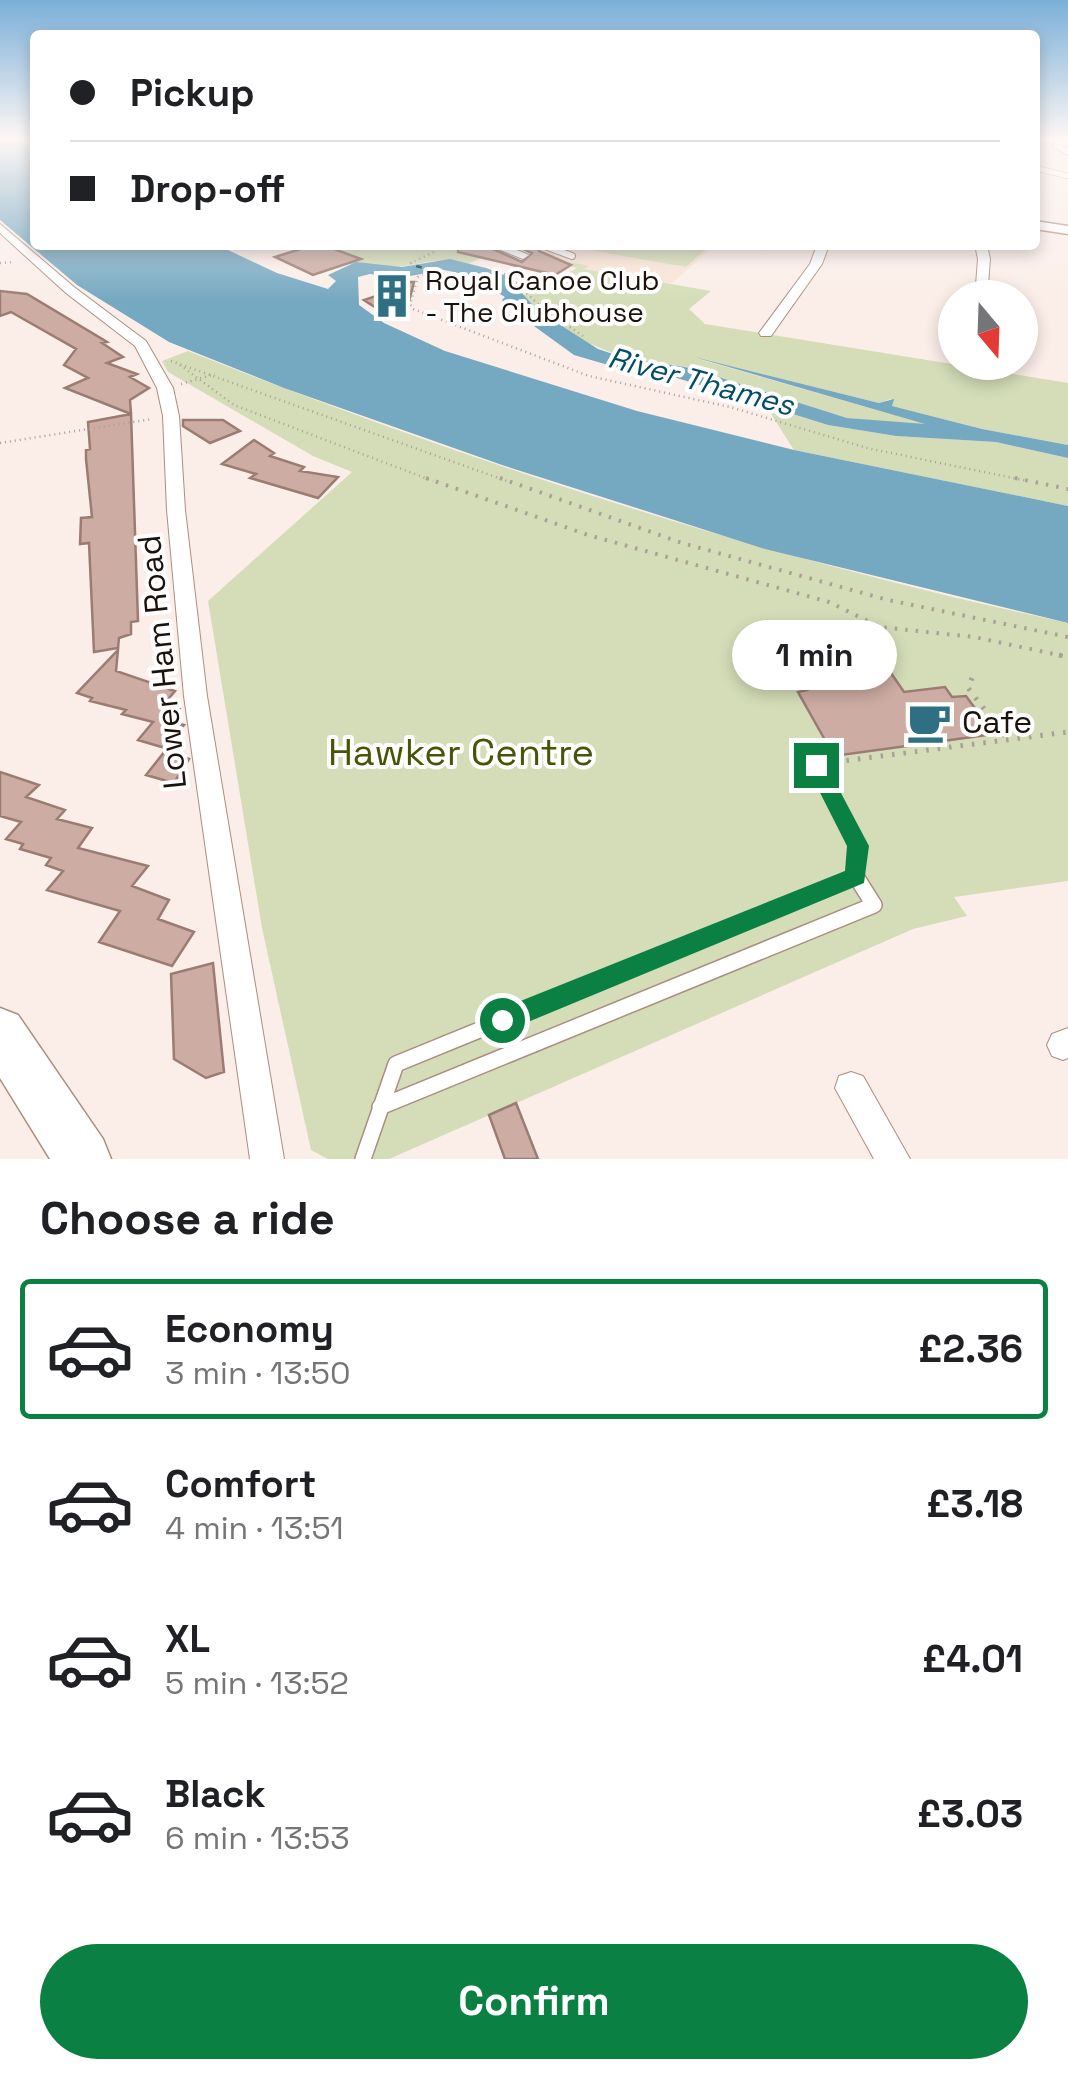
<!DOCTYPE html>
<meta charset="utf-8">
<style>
body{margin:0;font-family:"Space Grotesk",sans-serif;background:#f2f2f2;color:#202124;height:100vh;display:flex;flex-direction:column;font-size:38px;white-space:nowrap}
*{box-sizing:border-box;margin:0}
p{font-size:32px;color:#757577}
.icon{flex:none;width:55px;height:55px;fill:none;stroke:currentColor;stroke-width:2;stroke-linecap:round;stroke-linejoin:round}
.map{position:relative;height:1159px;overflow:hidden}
.drawer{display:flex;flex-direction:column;background:#fff;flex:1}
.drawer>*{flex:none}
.top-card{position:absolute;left:30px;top:30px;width:1010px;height:220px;border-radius:10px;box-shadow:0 5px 15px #0003;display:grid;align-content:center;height:220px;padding:0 40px;background:#fff}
.needle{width:65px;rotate:161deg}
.fabs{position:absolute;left:938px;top:280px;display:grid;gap:20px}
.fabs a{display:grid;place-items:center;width:100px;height:100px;border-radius:50%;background:#fff;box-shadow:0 5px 15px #0003;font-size:50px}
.end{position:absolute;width:45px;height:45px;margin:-22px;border:12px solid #0b8043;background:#fff;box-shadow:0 0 0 5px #fff}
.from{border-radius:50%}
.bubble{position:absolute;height:70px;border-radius:35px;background:#fff;box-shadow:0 5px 15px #0003;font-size:32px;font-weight:700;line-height:70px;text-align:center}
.top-card b{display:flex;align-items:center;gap:35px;height:95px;font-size:38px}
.top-card b+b{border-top:2px solid #e0e0e0}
.top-card i{width:25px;height:25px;background:#202124}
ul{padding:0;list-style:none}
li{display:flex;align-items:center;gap:30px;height:140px;margin:0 20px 15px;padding:0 20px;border:5px solid transparent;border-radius:10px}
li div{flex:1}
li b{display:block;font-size:38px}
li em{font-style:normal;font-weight:700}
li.on{border-color:#0b8043}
li>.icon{width:90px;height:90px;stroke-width:1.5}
h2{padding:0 40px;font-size:45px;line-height:120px}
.action{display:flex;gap:20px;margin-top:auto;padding:20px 40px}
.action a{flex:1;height:115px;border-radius:60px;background:#0b8043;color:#fff;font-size:40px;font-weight:700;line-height:115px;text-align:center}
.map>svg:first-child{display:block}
.education{fill:#f8e3d5}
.green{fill:#d4ddb8}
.water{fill:#75a8c1}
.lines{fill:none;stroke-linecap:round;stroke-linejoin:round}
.ferry{stroke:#054c66;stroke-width:2.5;stroke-dasharray:6 5;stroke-linecap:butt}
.building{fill:#ccaca3;stroke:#9a7c73;stroke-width:2.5}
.service-far3-casing{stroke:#aa8e7f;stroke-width:6}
.service-far2-casing{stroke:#aa8e7f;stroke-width:8}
.service-far1-casing{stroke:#aa8e7f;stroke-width:15}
.service-casing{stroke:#aa8e7f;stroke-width:18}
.minor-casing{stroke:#aa8e7f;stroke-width:2}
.tertiary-casing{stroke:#aa8e7f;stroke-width:3}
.primary-casing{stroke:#aa8e7f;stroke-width:3}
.path-far2{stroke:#ab9f99;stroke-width:2.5;stroke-dasharray:1 4;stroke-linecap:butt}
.path-far1{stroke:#ab9f99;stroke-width:4;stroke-dasharray:2.5 8;stroke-linecap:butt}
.path{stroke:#ab9f99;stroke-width:5;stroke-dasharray:2.5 9;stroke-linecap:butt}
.service-far3{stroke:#fff;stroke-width:5}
.service-far2{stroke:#fff;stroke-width:6}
.service-far1{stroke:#fff;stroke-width:12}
.service{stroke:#fff;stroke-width:15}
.minor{fill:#fff;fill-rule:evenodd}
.tertiary{fill:#fff;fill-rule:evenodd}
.primary{fill:#fff;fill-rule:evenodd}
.route{fill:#0b8043}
.labels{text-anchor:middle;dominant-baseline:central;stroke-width:8;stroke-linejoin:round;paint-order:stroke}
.far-poi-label{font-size:28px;fill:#1c120c;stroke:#fefefe;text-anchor:start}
.far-water-label{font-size:30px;font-style:italic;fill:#054c66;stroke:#fefefe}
.street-label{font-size:32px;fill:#1c120c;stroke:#fefefe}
.poi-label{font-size:32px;fill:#1c120c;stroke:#fefefe;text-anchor:start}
.near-park-label{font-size:38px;fill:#495407;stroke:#fefefe}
</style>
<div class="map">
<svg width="1068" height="1159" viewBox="0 0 1068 1159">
<rect width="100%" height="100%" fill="#fbeee8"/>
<!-- education -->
<path class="education" d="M527,245H715L671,284L580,268Z"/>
<!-- green -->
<path class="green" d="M348,245H490L497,251L468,264C445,257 428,262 405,266C379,270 342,265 320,255Z
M505,245L554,255L551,257L555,259L589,266L584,269L711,291L689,309L705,324L1068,383V445L982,429L892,406L891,399L879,403L695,358L933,426L847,418L690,368L622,357L586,342L537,310L523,295L577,268Z
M591,245H710L686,267L584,249Z
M188,351C474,464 767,559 1068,623V881L954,897L967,916L913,929L389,1159H328L311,1150L262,928L208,601L352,472L313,456L168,372L162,361Z
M766,406L828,425L896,436L996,442L1068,458V506L794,450Z"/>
<!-- water -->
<path class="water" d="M0,139H20L23,144L35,145V245H228L233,247L228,250L277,273L328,289L336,281L328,275L356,262L402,267L450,259L486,268L507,276L537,310L598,349L622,357L690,368L847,418L925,424L694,357L879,403L894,399L892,406L982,429L1068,445V458L996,442L896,436L828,425L664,374L615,367L574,355L509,308L502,300L505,297L469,275L444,270L399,278L370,274L358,277L359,305L384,323L445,351L637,411L794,450L1068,506V623L765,549L502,465L284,388L169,342L77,285L0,220Z"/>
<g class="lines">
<!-- ferry -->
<path class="ferry" d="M416,266L431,270"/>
</g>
<!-- building -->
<path class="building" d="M313,245H323L361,259L313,275L275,257Z
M458,245H484L522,262L532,253L515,245H535L539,251L571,265L555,275L458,252Z
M389,282H414L406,313L392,318L364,300L385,293Z
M0,291L27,294L107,342L102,343L123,357L107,363L137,374L130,377L149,388L130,400L131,414L65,388L88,378L64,365L76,349L11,312L0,316Z
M131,414L138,621L131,622V634L119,638L118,648L94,652L89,543L80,544L81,518L92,517L86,459V450L90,449L88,422Z
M183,420H223L240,431L210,443L183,426Z
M254,440L274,453L270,456L304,467L300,471L338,477L318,498L250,478L256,474L222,464Z
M842,644L852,661L880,657L904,692L945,687L952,697L966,696L994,734L834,756L798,692L807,690L794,668L802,667L792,649Z
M118,650L116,671L175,691L163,705L179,709L173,715L181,717L176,723L184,725L165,748L138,740L153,722L122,714L126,710L90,701L92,698L77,693Z
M165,751L189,759L174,783L146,775Z
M0,772L39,785L26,797L65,810L57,819L92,828L78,848L148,866L132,886L169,900L158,919L194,932L172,966L99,942L120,911L47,890L63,871L46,865L51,858L20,849L23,844L6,839L21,822L0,816Z
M213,963L224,1072L206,1078L174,1059L171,974Z
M516,1103L538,1159H505L489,1115Z"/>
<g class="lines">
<!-- service-far3 casing -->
<g class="service-far3-casing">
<path id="service-far3" d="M1035,168L1068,176"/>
</g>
<!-- service-far2 casing -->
<g class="service-far2-casing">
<path id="service-far2" d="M542,245L572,256"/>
</g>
<!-- service-far1 casing -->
<g class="service-far1-casing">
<path id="service-far1" d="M816,765L858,846L856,876L846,880
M856,876L859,880"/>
</g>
<!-- service casing -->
<g class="service-casing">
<path id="service" d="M380,1107L874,905L857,878
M363,1159L396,1064L852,878"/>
</g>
<!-- minor casing -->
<g class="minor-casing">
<path id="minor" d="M1062,139H1068L1063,146L1068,148V155L1052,146Z
M0,224L74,287L146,341L173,388L179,416L185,510L207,696L284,1159H250L184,696L167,510L163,416L157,388L135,346L66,293L0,233Z
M488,245H505L529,255L523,259Z
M817,245H829L822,264L771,336H761L759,333L810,264Z
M975,245H987L990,259L987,298H975L978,259Z
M969,362H983L993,368L986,372L970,369Z
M1068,1028V1058L1063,1060L1052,1056L1047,1045L1052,1034Z
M851,1072L863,1076L910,1159H874L835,1088L839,1076Z"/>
</g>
<!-- tertiary casing -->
<g class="tertiary-casing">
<path id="tertiary" d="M1035,221L1068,226V234L1035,229Z"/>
</g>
<!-- primary casing -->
<g class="primary-casing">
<path id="primary" d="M0,1008L18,1015L103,1139L111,1159H50L0,1078Z"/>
</g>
<!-- path-far2 -->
<path class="path-far2" d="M0,263L15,262
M416,266L411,263L434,252
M495,270L509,276L542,308L583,336
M433,272L418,277L410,304L413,309L589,376L730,407L867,448L1028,481
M171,361L507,481
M180,365L234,405L433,481
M181,384L215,374
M0,443L152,419"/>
<!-- path-far1 -->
<path class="path-far1" d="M426,478L588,535L829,602L880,627L974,637L1068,657
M500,478L682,543L888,600L1068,637
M1015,478L1068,489"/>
<!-- path -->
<path class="path" d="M1059,655L1068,657
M972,678L968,688L1008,740
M835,762L1068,732"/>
<!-- service-far3 -->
<use href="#service-far3" class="service-far3"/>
<!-- service-far2 -->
<use href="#service-far2" class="service-far2"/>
<!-- service-far1 -->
<use href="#service-far1" class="service-far1"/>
<!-- service -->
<use href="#service" class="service"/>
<!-- minor -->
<use href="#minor" class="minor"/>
<!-- tertiary -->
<use href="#tertiary" class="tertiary"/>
<!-- primary -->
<use href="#primary" class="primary"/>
</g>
<!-- sky -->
<linearGradient id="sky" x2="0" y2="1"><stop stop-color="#7aafd8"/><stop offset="0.46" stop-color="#fdf7f5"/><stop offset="1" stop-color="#fdf7f5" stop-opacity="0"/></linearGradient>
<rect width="1068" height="301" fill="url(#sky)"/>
<!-- route -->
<path class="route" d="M816,757L823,759L869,846L864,883L511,1029L502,1032L493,1029L490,1020L493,1012L845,871L847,846L806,765Z"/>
<!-- icons -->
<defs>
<g id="building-bare" transform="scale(3.45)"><path d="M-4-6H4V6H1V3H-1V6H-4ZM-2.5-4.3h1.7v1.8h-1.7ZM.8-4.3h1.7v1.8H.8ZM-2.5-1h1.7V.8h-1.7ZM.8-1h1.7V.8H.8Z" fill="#2f6f83" stroke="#fefefe" stroke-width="2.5" paint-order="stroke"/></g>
<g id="cafe-bare" transform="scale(3.45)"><path d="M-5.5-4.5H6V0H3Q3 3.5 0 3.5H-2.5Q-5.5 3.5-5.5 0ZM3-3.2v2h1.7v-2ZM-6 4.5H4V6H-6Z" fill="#2f6f83" stroke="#fefefe" stroke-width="2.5" paint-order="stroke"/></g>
</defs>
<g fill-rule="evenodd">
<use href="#building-bare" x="392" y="296"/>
<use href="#cafe-bare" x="929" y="722"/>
</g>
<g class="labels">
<!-- far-poi labels -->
<g class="far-poi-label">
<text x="425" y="280">Royal Canoe Club<tspan x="425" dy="32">- The Clubhouse</tspan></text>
</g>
<!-- far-water labels -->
<g class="far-water-label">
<text transform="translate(701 381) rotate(15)">River Thames</text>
</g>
<!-- street labels -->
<g class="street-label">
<text transform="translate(162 662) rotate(-96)">Lower Ham Road</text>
</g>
<!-- poi labels -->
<g class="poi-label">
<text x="962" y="722">Cafe</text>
</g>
<!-- near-park labels -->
<g class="near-park-label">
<text x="461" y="752">Hawker Centre</text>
</g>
</g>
</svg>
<div class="fabs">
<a><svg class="needle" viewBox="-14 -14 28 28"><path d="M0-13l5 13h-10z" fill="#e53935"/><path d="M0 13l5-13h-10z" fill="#757577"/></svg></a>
</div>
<i class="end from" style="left:502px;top:1020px"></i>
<i class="end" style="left:816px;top:765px"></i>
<div class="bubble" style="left:732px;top:620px;width:165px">1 min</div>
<div class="top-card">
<b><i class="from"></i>Pickup</b>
<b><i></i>Drop-off</b>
</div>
</div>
<section class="drawer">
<h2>Choose a ride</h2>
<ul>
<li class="on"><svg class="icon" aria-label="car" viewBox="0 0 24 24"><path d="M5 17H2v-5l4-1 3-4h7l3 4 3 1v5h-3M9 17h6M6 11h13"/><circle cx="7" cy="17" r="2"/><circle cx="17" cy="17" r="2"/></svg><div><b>Economy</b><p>3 min · 13:50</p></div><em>£2.36</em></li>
<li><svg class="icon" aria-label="car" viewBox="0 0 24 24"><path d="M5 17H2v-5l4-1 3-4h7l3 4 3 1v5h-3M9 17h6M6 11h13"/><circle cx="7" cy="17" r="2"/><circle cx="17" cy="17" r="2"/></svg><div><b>Comfort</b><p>4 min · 13:51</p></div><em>£3.18</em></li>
<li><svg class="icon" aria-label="car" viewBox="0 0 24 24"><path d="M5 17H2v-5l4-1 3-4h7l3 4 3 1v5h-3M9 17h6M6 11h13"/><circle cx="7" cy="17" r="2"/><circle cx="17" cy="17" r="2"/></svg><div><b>XL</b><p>5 min · 13:52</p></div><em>£4.01</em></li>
<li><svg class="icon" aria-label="car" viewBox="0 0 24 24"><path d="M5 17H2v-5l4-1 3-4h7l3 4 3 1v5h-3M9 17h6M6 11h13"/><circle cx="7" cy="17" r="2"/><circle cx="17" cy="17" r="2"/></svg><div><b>Black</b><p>6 min · 13:53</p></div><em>£3.03</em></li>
</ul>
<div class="action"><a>Confirm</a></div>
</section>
